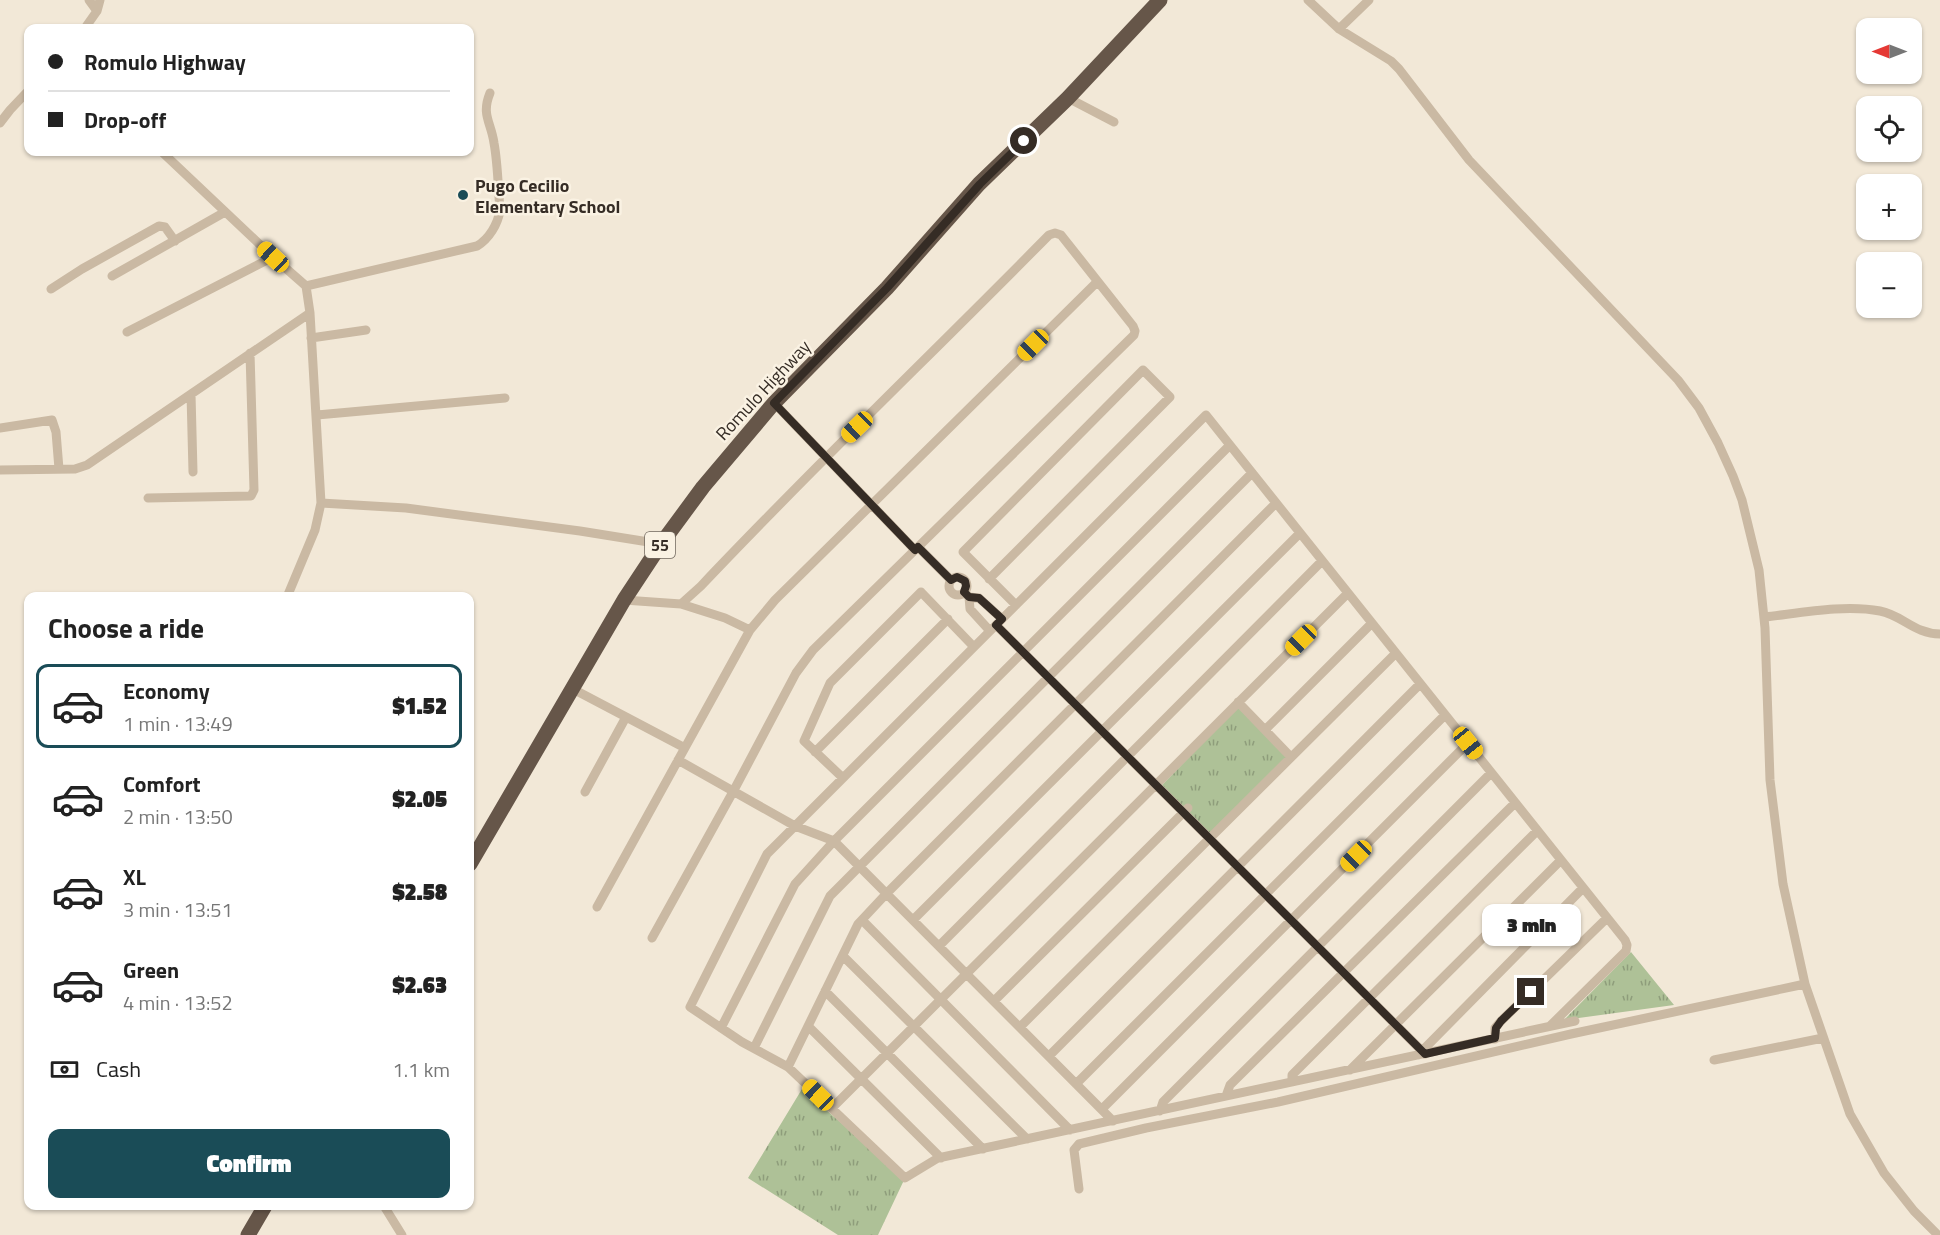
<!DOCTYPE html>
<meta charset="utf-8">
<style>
body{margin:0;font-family:"Titillium Web",sans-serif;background:#f2f2f2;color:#222;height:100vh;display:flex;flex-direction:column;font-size:22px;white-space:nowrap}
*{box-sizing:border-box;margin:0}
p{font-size:20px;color:#767676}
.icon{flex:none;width:33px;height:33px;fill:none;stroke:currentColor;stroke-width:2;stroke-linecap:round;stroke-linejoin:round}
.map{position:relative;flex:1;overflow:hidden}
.side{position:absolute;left:24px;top:592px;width:450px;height:618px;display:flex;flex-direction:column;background:#fff;border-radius:12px;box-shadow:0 2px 4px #0004}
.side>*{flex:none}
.top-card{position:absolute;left:24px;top:24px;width:450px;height:132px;border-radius:12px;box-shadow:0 2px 4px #0004;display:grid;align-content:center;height:132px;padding:0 24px;background:#fff}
.needle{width:39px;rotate:270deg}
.fabs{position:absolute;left:1856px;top:18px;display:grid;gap:12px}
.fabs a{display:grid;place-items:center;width:66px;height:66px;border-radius:12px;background:#fff;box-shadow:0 2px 4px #0004;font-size:30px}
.end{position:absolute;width:27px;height:27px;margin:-14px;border:8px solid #352c25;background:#fff;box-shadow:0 0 0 3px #fff}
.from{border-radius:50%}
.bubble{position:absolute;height:42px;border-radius:12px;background:#fff;box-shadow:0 2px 4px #0004;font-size:20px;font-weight:800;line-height:42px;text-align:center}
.car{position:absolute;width:18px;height:36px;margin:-18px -9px;border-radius:8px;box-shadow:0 0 4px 2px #0007;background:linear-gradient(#f5c518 24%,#345 0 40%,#f5c518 0 76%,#345 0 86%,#f5c518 0)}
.top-card b{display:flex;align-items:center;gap:21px;height:57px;font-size:22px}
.top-card b+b{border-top:2px solid #e0e0e0}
.top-card i{width:15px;height:15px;background:#222}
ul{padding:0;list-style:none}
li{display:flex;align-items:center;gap:18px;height:84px;margin:0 12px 9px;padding:0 12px;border:3px solid transparent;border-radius:12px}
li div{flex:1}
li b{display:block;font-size:22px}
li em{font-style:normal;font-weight:800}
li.selected{border-color:#1a4c57}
li>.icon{width:54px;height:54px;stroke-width:1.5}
h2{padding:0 24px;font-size:27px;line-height:72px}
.pay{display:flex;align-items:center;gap:15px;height:66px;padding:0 24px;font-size:22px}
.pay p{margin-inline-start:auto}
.cta{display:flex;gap:12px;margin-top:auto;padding:12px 24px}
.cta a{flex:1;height:69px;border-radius:12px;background:#1a4c57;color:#fff;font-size:24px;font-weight:800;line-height:69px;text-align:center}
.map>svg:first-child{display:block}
.park{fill:url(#park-tufts)}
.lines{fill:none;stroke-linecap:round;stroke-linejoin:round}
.minor{stroke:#cab9a3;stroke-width:9}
.trunk{stroke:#665649;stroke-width:15}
.route{stroke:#352c25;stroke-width:8}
.poi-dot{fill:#1a4c57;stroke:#faf2e3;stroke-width:2}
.labels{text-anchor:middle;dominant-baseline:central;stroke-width:5;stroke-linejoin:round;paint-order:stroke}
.shield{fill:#faf2e3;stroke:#70675e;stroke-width:1.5}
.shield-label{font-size:16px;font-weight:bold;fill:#352c25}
.poi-label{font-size:18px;font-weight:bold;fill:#352c25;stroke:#faf2e3;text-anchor:start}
.street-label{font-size:18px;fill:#352c25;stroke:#faf2e3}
</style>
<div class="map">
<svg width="1940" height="1235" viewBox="0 0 1940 1235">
<defs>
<pattern id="park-tufts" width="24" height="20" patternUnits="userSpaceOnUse" patternTransform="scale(1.5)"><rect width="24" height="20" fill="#aec197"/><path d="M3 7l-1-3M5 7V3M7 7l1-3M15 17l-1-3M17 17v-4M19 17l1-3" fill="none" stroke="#8e9d7b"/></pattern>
</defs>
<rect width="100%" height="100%" fill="#f2e8d7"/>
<!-- park -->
<path class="park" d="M1238,707L1287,757L1210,833L1162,785Z
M1631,952L1674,1005L1564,1020Z
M802,1089L905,1178L878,1235H838L748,1178Z"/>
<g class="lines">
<!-- minor -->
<path class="minor" d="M89,0L97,11
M1308,0L1339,29L1391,61L1399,69L1469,160L1678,380L1699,408L1718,443L1733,476L1742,500L1759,570L1765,628L1770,780L1783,884L1805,984L1850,1114L1884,1173L1914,1211L1938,1235
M85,28L97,11L100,0
M1339,29L1369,0
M1068,98L1114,122
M0,123L10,110L28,91
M162,152L273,257L306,286L310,313
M112,276L225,212
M306,286L477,246C489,239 498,224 500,210C498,188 498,165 494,143C491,122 481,115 490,93
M51,289L82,269L159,226L165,227L175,241
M127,332L273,257
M311,338L366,330
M191,394L193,472
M774,403L915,550
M317,415L505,398
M0,428L52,420L56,432L59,469
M0,470L75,469L87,465L310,313L321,503L315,530L287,597
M148,498L251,496L254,490L250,353
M321,503L406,508L580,531L661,544
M918,547L951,580
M949 586a9 9 0 1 1 18 0a9 9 0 1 1-18 0Z
M989,579L1170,397L1143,370L963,552L1016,605
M964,592L969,597L979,598L1002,619
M969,597L970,609L990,631
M624,600L681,604
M1765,617C1800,613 1845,604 1880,611C1902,615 1915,634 1940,634
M996,625L1425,1054
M571,688L685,748
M1238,702L1291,757
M1265,730L1372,623
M815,752L948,619
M678,760L795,826L834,841L1113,1121
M843,778L804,741L830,683L921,592L974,647
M585,792L626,717
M597,907L750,630L775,600L1097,282
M862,920L1070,1130
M913,920L1300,533
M652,938L734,790L796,673L813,650L1134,335L1135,331L1133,326L1061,235L1055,233L1049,235C933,353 814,466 701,586L681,604L725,618L750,630
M939,946L1322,561
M843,956L1027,1139
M825,991L983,1149
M994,1001L1188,808
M808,1026L941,1158
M1550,1026L1626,951L1627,945L1625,940L1206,415L767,854L690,1007L742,1042L788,1067L905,1178L938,1158L1575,1021
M1020,1027L1396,653
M721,1028L795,884L834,841L1230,445
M1495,1039V1028L1501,1021L1607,918
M754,1048L830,896L1252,473
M1418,1055L1583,888
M1049,1056L1420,684
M1714,1060L1823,1038
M788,1067L858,924L887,893L1276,503
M1350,1070L1561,860
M1292,1082V1075L1537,831
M1076,1084L1445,715
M1226,1096L1230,1085L1515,803
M832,1108L1348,593
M1102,1109L1468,743
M1160,1111L1163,1102L1491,773
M1079,1189L1074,1150L1079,1144L1146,1128L1278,1102L1571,1034L1805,984
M384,1206L402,1235"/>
<!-- trunk -->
<path class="trunk" d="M470,864L624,600L661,544L703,487L774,403L887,288L979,184L1068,98L1160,0
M248,1235L265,1206"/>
</g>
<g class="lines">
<!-- route -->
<path class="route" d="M1024,141L980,184L887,288L774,403L915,550L918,547L951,580L957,577L965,581L966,586L964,592L969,597L979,598L1002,619L996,625L1425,1054L1495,1038L1496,1028L1501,1021L1531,992"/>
</g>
<!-- markers -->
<circle class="poi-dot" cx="463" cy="195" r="6"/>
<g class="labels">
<!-- shield labels -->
<rect class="shield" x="645" y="532" width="30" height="26" rx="4.5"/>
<g class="shield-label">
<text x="660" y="545">55</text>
</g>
<!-- poi labels -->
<g class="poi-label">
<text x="475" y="185">Pugo Cecilio<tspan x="475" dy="21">Elementary School</tspan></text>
</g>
<!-- street labels -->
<g class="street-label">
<text transform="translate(763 390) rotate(-47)">Romulo Highway</text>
</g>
</g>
</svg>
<div class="fabs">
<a><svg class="needle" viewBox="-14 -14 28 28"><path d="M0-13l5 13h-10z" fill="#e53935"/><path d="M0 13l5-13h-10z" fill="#767676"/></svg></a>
<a><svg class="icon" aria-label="locate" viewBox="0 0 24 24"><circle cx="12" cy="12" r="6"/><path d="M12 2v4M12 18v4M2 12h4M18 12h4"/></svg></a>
<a>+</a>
<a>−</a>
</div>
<i class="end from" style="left:1024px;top:141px"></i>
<i class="end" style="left:1531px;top:992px"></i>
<div class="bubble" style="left:1482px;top:904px;width:99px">3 min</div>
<i class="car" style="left:273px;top:257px;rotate:313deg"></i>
<i class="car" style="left:1033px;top:345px;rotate:225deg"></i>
<i class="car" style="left:857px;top:427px;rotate:226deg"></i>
<i class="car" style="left:1301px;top:640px;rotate:225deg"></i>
<i class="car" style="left:1468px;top:743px;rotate:141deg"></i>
<i class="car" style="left:1356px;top:856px;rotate:225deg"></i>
<i class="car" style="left:818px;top:1095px;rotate:314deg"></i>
<div class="top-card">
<b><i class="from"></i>Romulo Highway</b>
<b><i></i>Drop-off</b>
</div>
<section class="side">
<h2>Choose a ride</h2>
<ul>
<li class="selected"><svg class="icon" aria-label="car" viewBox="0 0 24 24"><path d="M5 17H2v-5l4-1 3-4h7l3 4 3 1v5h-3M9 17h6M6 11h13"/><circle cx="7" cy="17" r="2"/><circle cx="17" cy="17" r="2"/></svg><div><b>Economy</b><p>1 min · 13:49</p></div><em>$1.52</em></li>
<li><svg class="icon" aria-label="car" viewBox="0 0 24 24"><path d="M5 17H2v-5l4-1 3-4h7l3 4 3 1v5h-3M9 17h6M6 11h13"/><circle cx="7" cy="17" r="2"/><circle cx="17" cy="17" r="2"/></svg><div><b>Comfort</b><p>2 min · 13:50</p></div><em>$2.05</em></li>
<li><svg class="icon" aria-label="car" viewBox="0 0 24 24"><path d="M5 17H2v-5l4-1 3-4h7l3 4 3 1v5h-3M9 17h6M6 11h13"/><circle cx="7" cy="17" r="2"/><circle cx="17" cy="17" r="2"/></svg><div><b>XL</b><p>3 min · 13:51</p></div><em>$2.58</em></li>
<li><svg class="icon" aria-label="car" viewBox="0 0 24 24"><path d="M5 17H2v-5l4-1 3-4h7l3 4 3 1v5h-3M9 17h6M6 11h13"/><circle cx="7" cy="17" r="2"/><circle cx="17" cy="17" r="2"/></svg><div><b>Green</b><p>4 min · 13:52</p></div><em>$2.63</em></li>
</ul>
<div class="pay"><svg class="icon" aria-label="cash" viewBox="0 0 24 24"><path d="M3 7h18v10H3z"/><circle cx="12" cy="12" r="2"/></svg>Cash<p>1.1 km</p></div>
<div class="cta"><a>Confirm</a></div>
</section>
</div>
